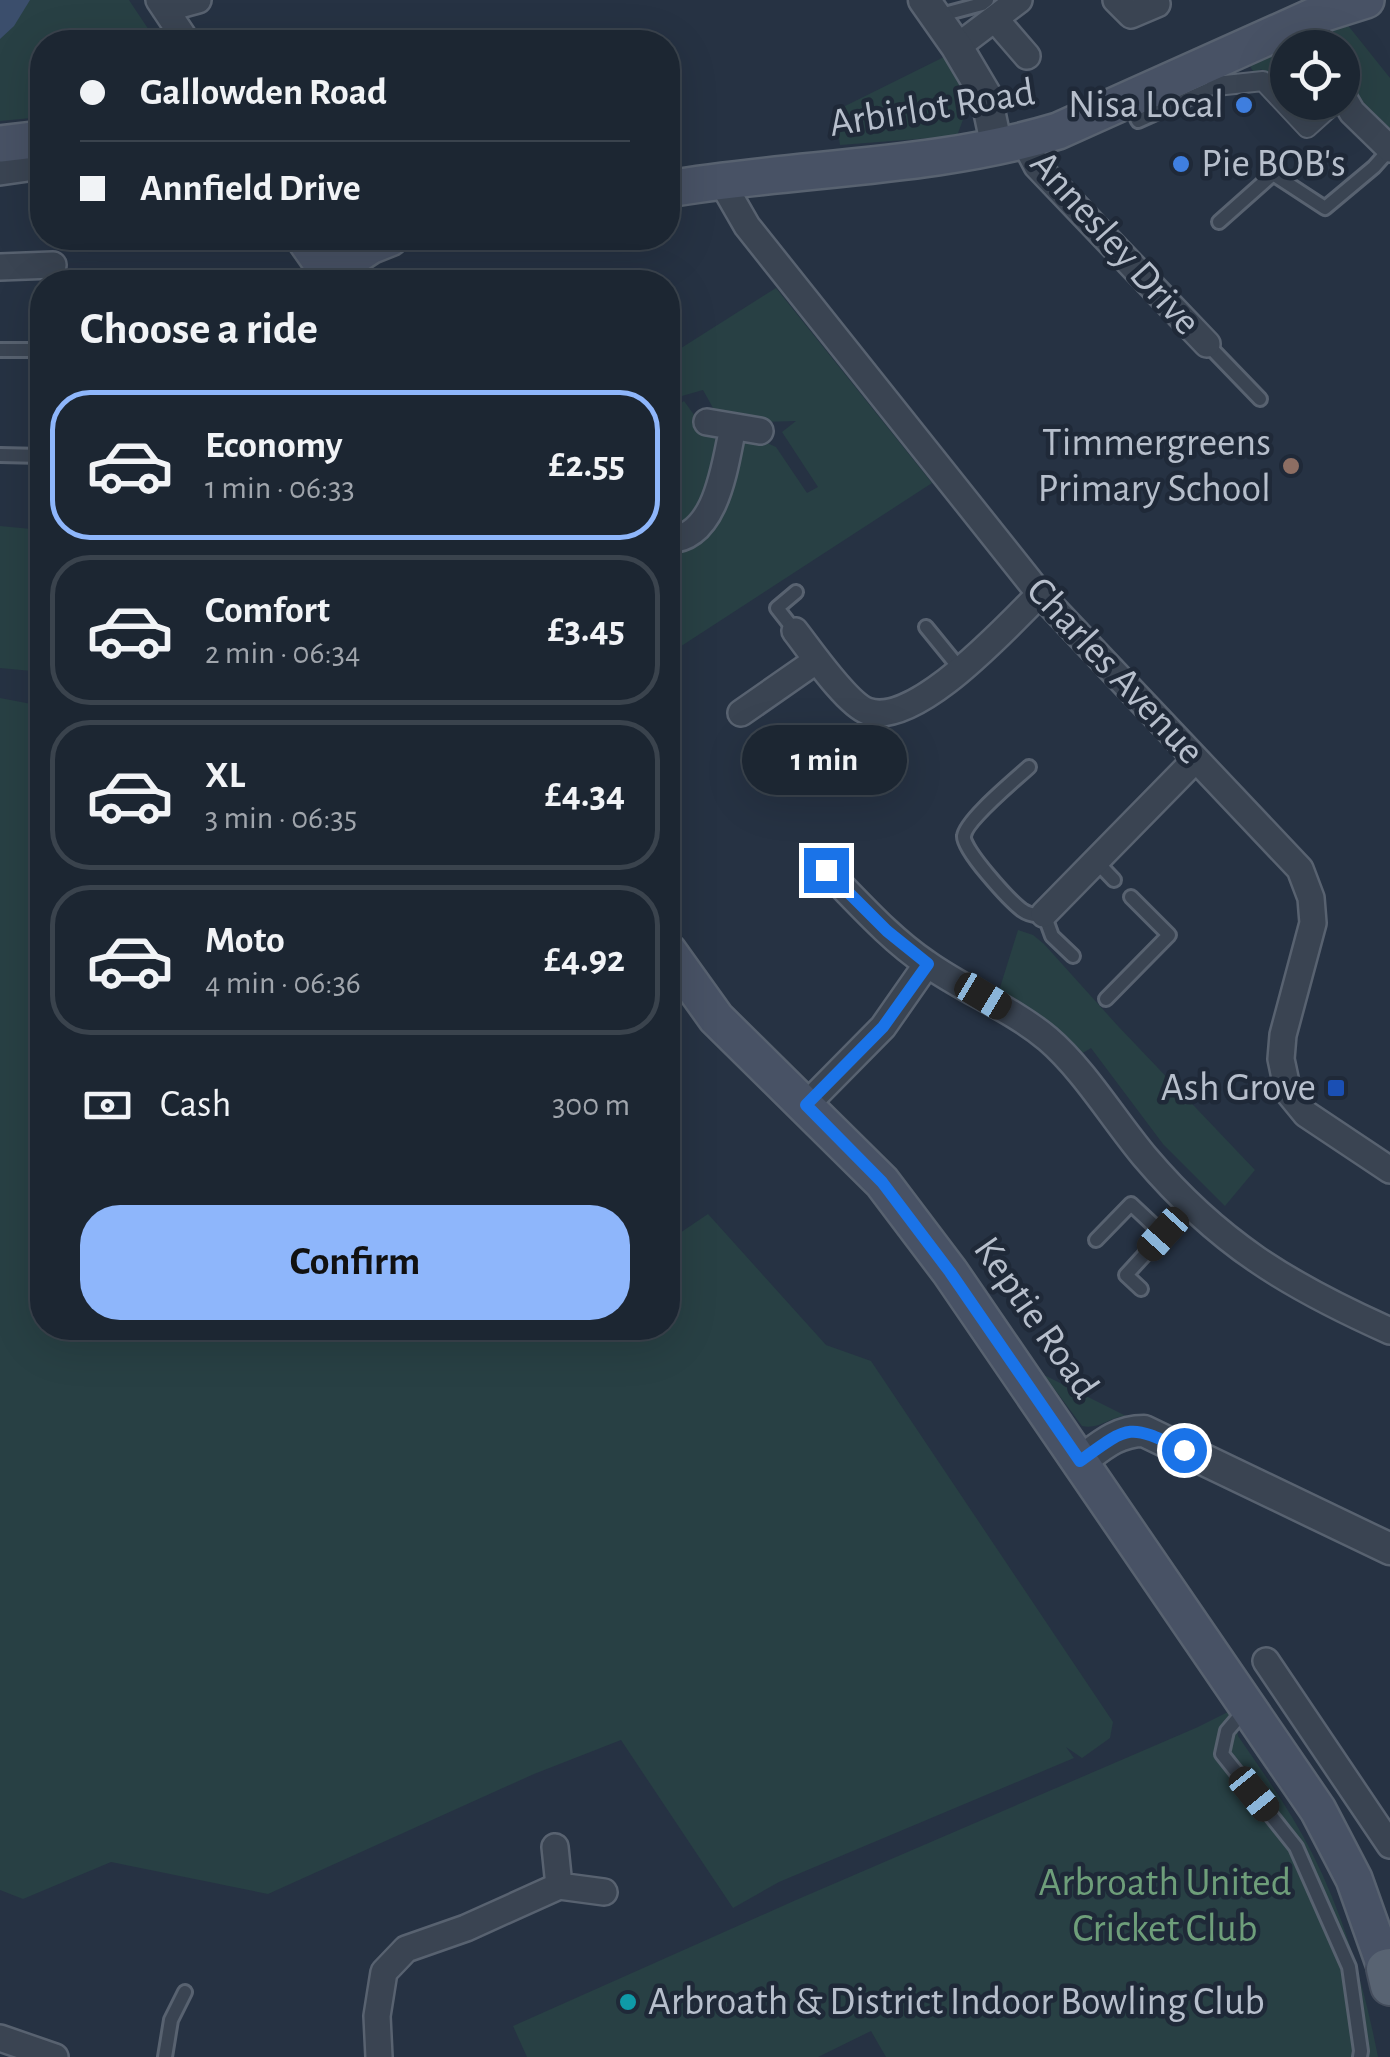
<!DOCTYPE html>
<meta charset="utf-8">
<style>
body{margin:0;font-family:"Alegreya Sans",sans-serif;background:#29323e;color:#f1f3f6;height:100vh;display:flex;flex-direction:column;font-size:38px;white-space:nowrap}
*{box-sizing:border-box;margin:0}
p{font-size:32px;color:#a0a5ac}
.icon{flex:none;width:55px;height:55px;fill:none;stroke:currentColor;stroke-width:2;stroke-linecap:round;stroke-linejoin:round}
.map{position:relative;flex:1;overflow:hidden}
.details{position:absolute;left:30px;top:270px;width:650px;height:1070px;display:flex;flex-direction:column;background:#1c2632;border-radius:40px;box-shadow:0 10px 40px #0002,0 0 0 2px #3a434d}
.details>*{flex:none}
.banner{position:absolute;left:30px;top:30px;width:650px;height:220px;border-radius:40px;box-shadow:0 10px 40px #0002,0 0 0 2px #3a434d;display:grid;align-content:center;height:220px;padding:0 50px;background:#1c2632}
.buttons{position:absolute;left:1270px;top:30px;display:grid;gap:20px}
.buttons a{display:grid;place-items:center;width:90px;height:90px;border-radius:50%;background:#1c2632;box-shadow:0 10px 40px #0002,0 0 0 2px #3a434d;font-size:50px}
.end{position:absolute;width:45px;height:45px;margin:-22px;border:12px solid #1a73e8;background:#fff;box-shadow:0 0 0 5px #fff}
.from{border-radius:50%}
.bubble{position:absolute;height:70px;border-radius:35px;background:#1c2632;box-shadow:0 10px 40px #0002,0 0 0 2px #3a434d;font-size:32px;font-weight:700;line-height:70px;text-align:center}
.car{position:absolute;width:30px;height:60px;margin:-30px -15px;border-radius:12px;box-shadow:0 0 8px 2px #0007;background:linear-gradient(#222 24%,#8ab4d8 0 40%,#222 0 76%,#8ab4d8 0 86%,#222 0)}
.banner b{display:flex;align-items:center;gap:35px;height:95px;font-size:38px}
.banner b+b{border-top:2px solid #3a434d}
.banner i{width:25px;height:25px;background:#f1f3f6}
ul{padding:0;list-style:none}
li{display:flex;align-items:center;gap:30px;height:150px;margin:0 20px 15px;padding:0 30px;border:5px solid #3a434d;border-radius:40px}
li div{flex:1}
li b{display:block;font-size:38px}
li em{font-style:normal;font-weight:700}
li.current{border-color:#8eb6fb}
li>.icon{width:90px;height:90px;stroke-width:1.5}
h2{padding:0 50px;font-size:45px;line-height:120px}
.pay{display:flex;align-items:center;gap:25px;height:110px;padding:0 50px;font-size:38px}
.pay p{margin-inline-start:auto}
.action{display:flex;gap:20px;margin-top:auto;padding:20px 50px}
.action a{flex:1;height:115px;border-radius:40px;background:#8eb6fb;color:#111;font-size:40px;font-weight:700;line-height:115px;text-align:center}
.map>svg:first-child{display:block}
.green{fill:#284044}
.water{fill:#3b4e6c}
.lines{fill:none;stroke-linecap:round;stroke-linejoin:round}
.service-casing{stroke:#586270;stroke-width:18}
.pedestrian-casing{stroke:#586270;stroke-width:22}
.minor-casing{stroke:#586270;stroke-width:30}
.tertiary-casing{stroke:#586270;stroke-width:35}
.secondary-casing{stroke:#586270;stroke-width:40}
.primary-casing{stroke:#444d5c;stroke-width:42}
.service{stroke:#3a4452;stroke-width:12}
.pedestrian{stroke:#3a4452;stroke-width:18}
.minor{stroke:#3a4452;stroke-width:25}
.tertiary{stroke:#3a4452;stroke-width:30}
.secondary{stroke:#485265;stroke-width:35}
.primary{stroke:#586372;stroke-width:38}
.route{stroke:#1a73e8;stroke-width:12}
.shop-dot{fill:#3f7fe0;stroke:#1f2938;stroke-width:4}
.education-dot{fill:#8d6e63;stroke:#1f2938;stroke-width:4}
.transit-dot{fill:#1a4fb4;stroke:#1f2938;stroke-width:4}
.culture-dot{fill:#0f9aa8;stroke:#1f2938;stroke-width:4}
.labels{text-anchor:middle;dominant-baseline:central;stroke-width:9;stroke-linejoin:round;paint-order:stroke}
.poi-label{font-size:40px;fill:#b7bfcc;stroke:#1f2938;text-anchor:end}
.street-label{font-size:40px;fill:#b7bfcc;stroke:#1f2938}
.park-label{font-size:40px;fill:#6e9e7a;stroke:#1f2938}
</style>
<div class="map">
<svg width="1390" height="2057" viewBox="0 0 1390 2057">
<rect width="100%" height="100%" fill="#263243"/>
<!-- green -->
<path class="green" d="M0,0H129L157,42H42V117L0,121Z
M1342,18L1390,78V144L1343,93L1342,48H1288L1287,96L1261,69L1255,75L1248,62Z
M948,55L973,92L957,136L840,145L835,111Z
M776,288L932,483L669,654L668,651V553L673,552L672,547L728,502L738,450L741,444L758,439L776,447L807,493L818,487L782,432L796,421L759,422L717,415L703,390L682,396L669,376L678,350Z
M684,401L700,423L717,436L720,442L708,502L687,529L668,527V412Z
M0,526L42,530V672L0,668Z
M0,698L42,706V1328H397L404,1339L437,1328H668V1241L708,1214L826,1345L871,1361L1113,1722L1110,1738L1082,1758L1066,1747L1074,1758L779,1882L733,1908L621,1740L534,1774L268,1894L111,1862L23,1899L0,1890Z
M1018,930L1033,935L1044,944L1117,1025L1255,1170L1225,1206L1163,1144L1091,1048L1081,1054L1059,1035L998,994Z
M1044,1375L1126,1416C1109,1417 1099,1430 1082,1426Z
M1228,1712L1237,1730L1238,1736C1264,1774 1291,1811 1312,1853C1345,1918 1364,1986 1378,2057H886L871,2031L818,2057H527L513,2026L796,1900L1198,1727Z"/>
<!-- water -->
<path class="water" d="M0,0H30L14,26L0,39Z"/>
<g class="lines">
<!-- service casing -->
<g class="service-casing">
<path id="service" d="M937,16L982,4L987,0
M1128,100L1138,121L1216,86L1213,79
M1219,222L1273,174L1325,208L1374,167L1390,149
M1207,344L1260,399
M0,350H42
M0,455L42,456
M926,627L961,670
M795,631L777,608L796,592
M1029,767C1015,780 966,820 964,836C962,849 1010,901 1022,910C1029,915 1036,916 1044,914L1052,936L1073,956
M1095,860L1114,880
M1106,999L1169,935L1131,897
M1096,1240L1131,1204L1163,1234
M1141,1289L1126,1275L1190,1205
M1245,1710L1227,1731L1222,1754L1296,1847L1349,1967L1361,2051L1360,2057
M165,2057L171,2020L185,1992"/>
</g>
<!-- pedestrian casing -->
<g class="pedestrian-casing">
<path id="pedestrian" d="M1216,86L1263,81L1307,128L1336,102"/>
</g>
<!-- minor casing -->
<g class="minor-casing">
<path id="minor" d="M159,0L187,42
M1116,0L1131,15L1157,4
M165,9L198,0
M1312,17L1323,48
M995,19L1027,56
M957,47L1019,0
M1342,95L1352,112L1390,149
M1024,141L1037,166L1207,344
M0,172L42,166
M723,180L728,193L747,226L1040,594L1300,869L1311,898L1313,923L1283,1035L1281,1059L1288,1092L1306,1114L1390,1170
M0,267L53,265
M707,422L760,431
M668,540C717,539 725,464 733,427
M795,631C810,650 846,703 867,711C915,729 1008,625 1040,594
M741,713L817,660
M826,870C858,902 888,937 926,963C965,991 1011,1008 1048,1039C1084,1070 1114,1120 1145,1157C1218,1243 1287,1285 1390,1331
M1044,914L1196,759
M806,1105L883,1027L927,964
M1266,1661L1390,1845
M555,1847L559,1886L604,1892
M0,2038L55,2057
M379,2057L377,2016L384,1972L406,1949L466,1928L559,1886"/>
</g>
<!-- tertiary casing -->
<g class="tertiary-casing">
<path id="tertiary" d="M924,0L957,47L986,96L997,148
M1081,1461C1101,1446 1117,1431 1144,1431L1390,1549"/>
</g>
<!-- secondary casing -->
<g class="secondary-casing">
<path id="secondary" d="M0,144L42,139
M668,189C797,167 932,169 1058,131L1312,17L1366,0
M304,238L335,282
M328,274L370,246L390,238
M668,951L716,1018L882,1182L950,1272L1318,1810L1354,1879L1386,1969"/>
</g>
<!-- primary casing -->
<g class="primary-casing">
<path id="primary" d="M1390,1968L1386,1969L1390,1986"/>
</g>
<!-- service -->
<use href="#service" class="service"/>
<!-- pedestrian -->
<use href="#pedestrian" class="pedestrian"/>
<!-- minor -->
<use href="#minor" class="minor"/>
<!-- tertiary -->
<use href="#tertiary" class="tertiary"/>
<!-- secondary -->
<use href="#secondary" class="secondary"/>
<!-- primary -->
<use href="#primary" class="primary"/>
</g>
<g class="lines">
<!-- route -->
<path class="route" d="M826,870L887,931L928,964L883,1027L806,1105L882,1182L950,1272L1080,1461C1131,1424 1128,1424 1184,1450"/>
</g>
<!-- markers -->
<g class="shop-dot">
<circle cx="1244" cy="105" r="10"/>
<circle cx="1181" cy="164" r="10"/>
</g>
<circle class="education-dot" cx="1291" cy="466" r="10"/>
<rect class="transit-dot" x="1326" y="1078" width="20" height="20" rx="5"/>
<circle class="culture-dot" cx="628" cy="2002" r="10"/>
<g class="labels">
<!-- poi labels -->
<g class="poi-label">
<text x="1224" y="105">Nisa Local</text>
<text x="1201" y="164" text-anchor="start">Pie BOB's</text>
<text x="1271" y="443">Timmergreens<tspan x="1271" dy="46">Primary School</tspan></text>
<text x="1316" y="1088">Ash Grove</text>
<text x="648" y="2002" text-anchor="start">Arbroath &amp; District Indoor Bowling Club</text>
</g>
<!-- street labels -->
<g class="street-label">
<text transform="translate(932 108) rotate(-9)">Arbirlot Road</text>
<text transform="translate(1115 243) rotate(48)">Annesley Drive</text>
<text transform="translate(1115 671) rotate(47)">Charles Avenue</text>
<text transform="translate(1036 1318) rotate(55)">Keptie Road</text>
</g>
<!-- park labels -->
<g class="park-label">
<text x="1165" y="1883">Arbroath United<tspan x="1165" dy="46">Cricket Club</tspan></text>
</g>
</g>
</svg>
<div class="buttons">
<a><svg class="icon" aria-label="locate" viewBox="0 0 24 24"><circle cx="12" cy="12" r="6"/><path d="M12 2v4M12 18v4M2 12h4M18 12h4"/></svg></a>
</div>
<i class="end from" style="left:1184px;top:1450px"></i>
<i class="end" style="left:826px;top:870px"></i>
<div class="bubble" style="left:742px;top:725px;width:165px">1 min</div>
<i class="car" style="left:983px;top:996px;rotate:121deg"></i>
<i class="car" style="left:1163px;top:1234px;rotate:222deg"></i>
<i class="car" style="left:1254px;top:1794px;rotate:141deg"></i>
<div class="banner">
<b><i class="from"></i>Gallowden Road</b>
<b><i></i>Annfield Drive</b>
</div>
<section class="details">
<h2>Choose a ride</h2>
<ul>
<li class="current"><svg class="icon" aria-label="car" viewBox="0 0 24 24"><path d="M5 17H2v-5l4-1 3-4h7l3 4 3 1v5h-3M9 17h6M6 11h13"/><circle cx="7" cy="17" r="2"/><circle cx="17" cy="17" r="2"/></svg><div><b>Economy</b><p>1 min · 06:33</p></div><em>£2.55</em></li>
<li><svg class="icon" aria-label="car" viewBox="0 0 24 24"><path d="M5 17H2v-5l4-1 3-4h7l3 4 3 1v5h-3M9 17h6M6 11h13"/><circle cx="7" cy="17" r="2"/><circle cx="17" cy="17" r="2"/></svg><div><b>Comfort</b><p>2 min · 06:34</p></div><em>£3.45</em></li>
<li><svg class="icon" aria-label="car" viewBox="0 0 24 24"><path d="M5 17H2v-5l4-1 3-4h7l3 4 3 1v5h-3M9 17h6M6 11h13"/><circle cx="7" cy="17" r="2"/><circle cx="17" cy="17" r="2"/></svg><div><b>XL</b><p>3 min · 06:35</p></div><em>£4.34</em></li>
<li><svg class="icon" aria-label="car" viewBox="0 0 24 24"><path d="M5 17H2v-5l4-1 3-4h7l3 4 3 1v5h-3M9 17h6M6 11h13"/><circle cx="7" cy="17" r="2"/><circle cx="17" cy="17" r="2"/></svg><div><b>Moto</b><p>4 min · 06:36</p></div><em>£4.92</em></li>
</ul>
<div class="pay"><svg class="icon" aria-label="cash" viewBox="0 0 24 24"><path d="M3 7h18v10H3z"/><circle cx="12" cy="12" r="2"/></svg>Cash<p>300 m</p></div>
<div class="action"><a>Confirm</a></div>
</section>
</div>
